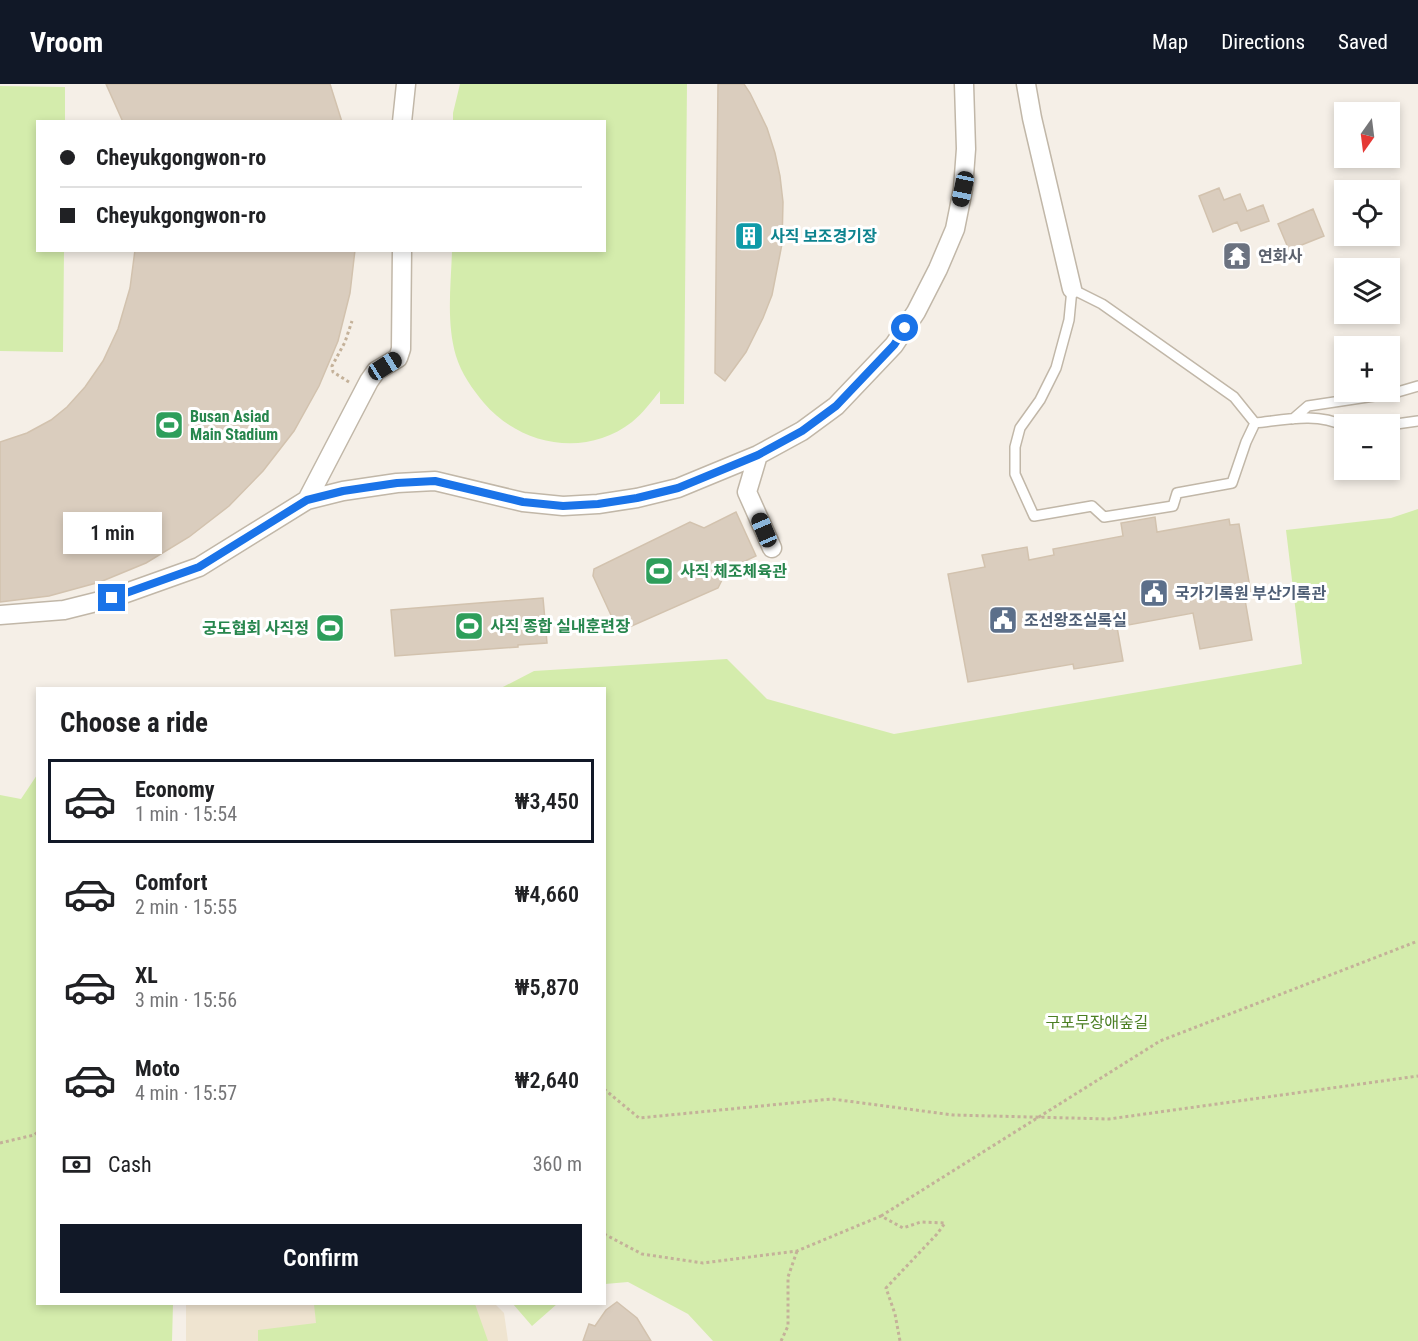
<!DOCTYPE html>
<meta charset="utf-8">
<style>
body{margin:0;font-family:"Roboto Condensed","Noto Sans KR",sans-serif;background:#f6f6f6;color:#202124;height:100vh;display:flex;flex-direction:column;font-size:22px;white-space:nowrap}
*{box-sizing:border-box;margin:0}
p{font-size:20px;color:#757577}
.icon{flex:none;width:33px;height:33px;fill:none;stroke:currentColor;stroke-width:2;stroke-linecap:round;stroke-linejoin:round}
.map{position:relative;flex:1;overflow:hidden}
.side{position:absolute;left:36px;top:603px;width:570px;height:618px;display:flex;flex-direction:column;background:#fff;border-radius:0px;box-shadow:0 3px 9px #0003}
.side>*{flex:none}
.guide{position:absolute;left:36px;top:36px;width:570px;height:132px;border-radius:0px;box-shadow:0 3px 9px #0003;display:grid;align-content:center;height:132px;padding:0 24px;background:#fff}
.needle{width:39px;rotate:194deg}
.controls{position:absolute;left:1334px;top:18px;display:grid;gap:12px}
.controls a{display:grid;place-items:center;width:66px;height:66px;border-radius:0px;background:#fff;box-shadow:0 3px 9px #0003;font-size:30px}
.end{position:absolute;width:27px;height:27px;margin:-14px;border:8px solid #1a73e8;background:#fff;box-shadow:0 0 0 3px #fff}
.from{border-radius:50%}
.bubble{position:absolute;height:42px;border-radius:0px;background:#fff;box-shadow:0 3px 9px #0003;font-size:20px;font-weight:600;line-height:42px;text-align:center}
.car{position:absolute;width:18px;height:36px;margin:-18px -9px;border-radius:8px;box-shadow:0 0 4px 2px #0007;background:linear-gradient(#222 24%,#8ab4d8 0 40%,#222 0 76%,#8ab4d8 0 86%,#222 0)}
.guide b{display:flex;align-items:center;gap:21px;height:57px;font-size:22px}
.guide b+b{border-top:2px solid #e0e0e0}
.guide i{width:15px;height:15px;background:#202124}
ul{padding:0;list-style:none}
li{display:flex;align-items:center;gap:18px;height:84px;margin:0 12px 9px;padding:0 12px;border:3px solid transparent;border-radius:0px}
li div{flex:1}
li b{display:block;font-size:22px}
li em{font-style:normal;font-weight:600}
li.selected{border-color:#111827}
li>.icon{width:54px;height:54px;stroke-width:1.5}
h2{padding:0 24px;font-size:27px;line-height:72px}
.pay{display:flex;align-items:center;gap:15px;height:66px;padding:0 24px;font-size:22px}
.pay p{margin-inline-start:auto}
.primary-button{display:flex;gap:12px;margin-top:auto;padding:12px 24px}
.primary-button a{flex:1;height:69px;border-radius:0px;background:#111827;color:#fff;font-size:24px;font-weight:600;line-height:69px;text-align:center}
header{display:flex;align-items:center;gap:36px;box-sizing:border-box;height:84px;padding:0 30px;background:#111827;color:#fff}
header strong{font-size:28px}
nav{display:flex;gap:33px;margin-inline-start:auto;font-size:21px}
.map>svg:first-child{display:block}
.education{fill:#efe4d0}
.green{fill:#d4ecac}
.building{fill:#dacdbe;stroke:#d2c2ae;stroke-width:1.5}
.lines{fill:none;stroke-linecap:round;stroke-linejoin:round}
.service-casing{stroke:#c1b7a8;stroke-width:12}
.minor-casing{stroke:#c1b7a8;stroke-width:21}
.path{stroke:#c4b199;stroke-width:3;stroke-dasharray:3 3;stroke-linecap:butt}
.service{stroke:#fff;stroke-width:9}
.minor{stroke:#fff;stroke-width:18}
.route{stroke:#1a73e8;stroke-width:8}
.labels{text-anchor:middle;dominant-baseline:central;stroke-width:6;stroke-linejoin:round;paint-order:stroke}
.culture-label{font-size:16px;font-weight:bold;fill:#0d838f;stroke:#fff;text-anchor:start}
.worship-label{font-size:16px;font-weight:bold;fill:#5b616d;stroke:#fff;text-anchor:start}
.leisure-label{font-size:16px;font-weight:bold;fill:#27864d;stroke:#fff;text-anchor:start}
.service-label{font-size:16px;font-weight:bold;fill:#4e5e75;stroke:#fff;text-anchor:start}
.park-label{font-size:16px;fill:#4c7f24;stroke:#fff}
</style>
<header>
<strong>Vroom</strong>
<nav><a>Map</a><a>Directions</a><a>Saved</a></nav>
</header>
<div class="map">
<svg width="1418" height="1257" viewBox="0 0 1418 1257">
<rect width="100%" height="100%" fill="#f5efe7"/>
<!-- education -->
<path class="education" d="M186,1220H495L504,1229L508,1257H186Z"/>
<!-- green -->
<path class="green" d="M460,0H687L684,320H660V307C651,318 643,329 632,338C586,374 521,362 484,319C473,306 461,289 456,272C446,239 451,200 452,167L604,166V38L453,37V29Z
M0,2L65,3V37L38,38V166L64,167L63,268L0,267Z
M1418,425V1257H713L688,1230L628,1198L605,1200L604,604H501L534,587L727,575L767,615L894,650L1302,580L1286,446L1391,434Z
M37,691L38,1220H173L172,1257H0V711L21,715Z
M314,1220H475L488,1257H258V1246L316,1239Z
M513,1220H557L532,1242Z"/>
<!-- building -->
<path class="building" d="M106,0H330L342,38H123Z
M718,0H744L750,9L767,44L775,69L780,92L783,118L782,160L772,211L763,234L746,268L725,297L715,289Z
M1219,104L1224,116L1240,110L1247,127L1263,121L1269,137L1241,147L1237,138L1213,148L1199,112Z
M1313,125L1324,152L1289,166L1278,140Z
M135,166H355L350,209L338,257L319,302L294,347L263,387L229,422L189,453L146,479L100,498L49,512L0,518V358L27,349L51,336L67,323L85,303L103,277L118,245L130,204Z
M736,428L756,472L720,489L722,496L718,504L625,545L616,542L593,492L594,485L690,438L704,444Z
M1155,433L1157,448L1229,435L1230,441L1239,440L1251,509L1244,510L1252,556L1200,565L1193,529L1117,543L1123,577L1074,585L1073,580L968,598L948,490L985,483L982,471L1027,463L1029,476L1054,471L1053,465L1123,452L1121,439Z
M543,514L547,559L518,561V563L395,572L391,526Z
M617,1218L637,1234L651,1257H583L589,1240L595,1242L606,1226Z"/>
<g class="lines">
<!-- service casing -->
<g class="service-casing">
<path id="service" d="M1072,205L1102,220L1234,313L1255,339L1246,358L1232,399L1177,409L1173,422L1104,433L1092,422L1034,432L1015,390V363L1020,344L1040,316L1056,284L1069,236Z
M1293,335L1308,322L1394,309L1418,302
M1255,339C1284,336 1317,328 1344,342
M1389,341L1418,337"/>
</g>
<!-- minor casing -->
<g class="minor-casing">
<path id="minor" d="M1026,0L1032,34L1072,205
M402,38L406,0
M758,371L747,408L772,464
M307,416L369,297L376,287L398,274L401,265L402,166
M0,531L64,526L112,514L199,483L307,416L343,407L397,399L435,397L523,418L563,422L598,420L637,414L678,404L758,371L802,347L836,322L894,261L916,228L938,185L955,145L963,105L966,65L964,0"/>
</g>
<!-- path -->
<path class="path" d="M349,298L333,288L332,282L345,258L352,237
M604,1005L639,1034L832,1015L953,1031L1109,1035L1418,992
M0,1059L34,1051L38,1048
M881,1132L1160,957L1418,857
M604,1150L642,1170L703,1179L797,1167L881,1132L903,1144L921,1138L945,1139L937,1150L886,1204L895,1230L900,1257
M781,1257L788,1242V1193L797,1167"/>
<!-- service -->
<use href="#service" class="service"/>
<!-- minor -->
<use href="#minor" class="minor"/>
</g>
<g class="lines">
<!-- route -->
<path class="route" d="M112,514L199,483L307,416L343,407L397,399L435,397L523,418L563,422L598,420L637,414L678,404L758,371L802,347L836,322L894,261L905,244"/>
</g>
<!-- icons -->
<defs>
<g id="building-square" transform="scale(1.5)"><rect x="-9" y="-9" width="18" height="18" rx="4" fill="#0f9aa8" stroke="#fff"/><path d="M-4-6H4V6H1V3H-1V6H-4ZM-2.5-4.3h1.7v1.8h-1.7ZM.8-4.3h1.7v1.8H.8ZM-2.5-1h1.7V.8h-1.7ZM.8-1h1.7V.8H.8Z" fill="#fff"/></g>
<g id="temple-square" transform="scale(1.5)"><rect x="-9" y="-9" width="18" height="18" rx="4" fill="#6b7280" stroke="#fff"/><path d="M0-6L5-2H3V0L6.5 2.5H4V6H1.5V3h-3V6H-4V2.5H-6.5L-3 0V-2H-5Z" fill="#fff"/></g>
<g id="stadium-square" transform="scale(1.5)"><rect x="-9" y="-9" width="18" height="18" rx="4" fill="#2e9e5b" stroke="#fff"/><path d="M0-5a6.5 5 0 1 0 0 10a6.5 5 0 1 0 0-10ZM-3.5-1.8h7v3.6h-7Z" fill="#fff"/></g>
<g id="civic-square" transform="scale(1.5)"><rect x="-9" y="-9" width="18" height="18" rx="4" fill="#5c6f8a" stroke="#fff"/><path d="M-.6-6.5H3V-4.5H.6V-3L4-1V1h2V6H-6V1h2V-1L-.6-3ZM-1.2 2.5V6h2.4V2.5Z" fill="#fff"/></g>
</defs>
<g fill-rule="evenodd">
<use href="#building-square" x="749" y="152"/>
<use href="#temple-square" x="1237" y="172"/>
<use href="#stadium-square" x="169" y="341"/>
<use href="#stadium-square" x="659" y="487"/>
<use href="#civic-square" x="1154" y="509"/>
<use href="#civic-square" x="1003" y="536"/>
<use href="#stadium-square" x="469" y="542"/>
<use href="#stadium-square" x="330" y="544"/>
</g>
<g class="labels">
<!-- culture labels -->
<g class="culture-label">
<text x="770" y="152">사직 보조경기장</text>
</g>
<!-- worship labels -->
<g class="worship-label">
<text x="1258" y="172">연화사</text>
</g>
<!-- leisure labels -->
<g class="leisure-label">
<text x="190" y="332">Busan Asiad<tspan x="190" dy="18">Main Stadium</tspan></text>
<text x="680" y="487">사직 체조체육관</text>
<text x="490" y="542">사직 종합 실내훈련장</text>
<text x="309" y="544" text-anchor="end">궁도협회 사직정</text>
</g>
<!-- service labels -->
<g class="service-label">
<text x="1175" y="509">국가기록원 부산기록관</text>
<text x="1024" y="536">조선왕조실록실</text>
</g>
<!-- park labels -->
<g class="park-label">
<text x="1097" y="938">구포무장애숲길</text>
</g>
</g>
</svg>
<div class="controls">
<a><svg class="needle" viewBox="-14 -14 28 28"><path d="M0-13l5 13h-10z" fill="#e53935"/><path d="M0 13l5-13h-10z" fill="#757577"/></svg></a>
<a><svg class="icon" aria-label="locate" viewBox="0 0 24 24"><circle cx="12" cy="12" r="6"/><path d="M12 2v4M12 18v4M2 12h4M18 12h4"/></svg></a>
<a><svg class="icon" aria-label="layers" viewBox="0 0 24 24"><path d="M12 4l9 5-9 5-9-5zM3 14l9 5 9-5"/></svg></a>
<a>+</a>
<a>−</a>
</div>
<i class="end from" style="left:905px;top:244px"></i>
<i class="end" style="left:112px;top:514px"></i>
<div class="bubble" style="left:63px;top:428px;width:99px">1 min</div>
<i class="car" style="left:963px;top:105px;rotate:192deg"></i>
<i class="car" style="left:385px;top:282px;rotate:58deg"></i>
<i class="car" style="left:764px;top:446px;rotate:337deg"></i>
<div class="guide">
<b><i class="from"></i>Cheyukgongwon-ro</b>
<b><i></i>Cheyukgongwon-ro</b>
</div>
<section class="side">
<h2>Choose a ride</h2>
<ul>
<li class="selected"><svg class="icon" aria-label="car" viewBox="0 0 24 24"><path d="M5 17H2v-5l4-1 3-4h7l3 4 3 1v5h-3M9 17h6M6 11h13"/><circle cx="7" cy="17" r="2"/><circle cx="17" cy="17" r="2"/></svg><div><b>Economy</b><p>1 min · 15:54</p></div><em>₩3,450</em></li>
<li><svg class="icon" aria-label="car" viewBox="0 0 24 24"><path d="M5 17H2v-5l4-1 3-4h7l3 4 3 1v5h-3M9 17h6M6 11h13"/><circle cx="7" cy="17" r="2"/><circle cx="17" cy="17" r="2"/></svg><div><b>Comfort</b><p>2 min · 15:55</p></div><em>₩4,660</em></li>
<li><svg class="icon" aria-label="car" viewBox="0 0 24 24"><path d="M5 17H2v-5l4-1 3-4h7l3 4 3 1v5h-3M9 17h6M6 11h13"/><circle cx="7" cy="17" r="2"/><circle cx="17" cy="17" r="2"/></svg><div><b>XL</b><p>3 min · 15:56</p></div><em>₩5,870</em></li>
<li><svg class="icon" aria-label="car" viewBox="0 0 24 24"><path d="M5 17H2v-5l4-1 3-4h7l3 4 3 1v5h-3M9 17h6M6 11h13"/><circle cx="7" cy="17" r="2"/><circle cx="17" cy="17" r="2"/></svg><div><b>Moto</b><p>4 min · 15:57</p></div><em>₩2,640</em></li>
</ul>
<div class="pay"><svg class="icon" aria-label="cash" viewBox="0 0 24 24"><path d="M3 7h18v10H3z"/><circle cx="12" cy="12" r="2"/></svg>Cash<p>360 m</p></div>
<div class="primary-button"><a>Confirm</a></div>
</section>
</div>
